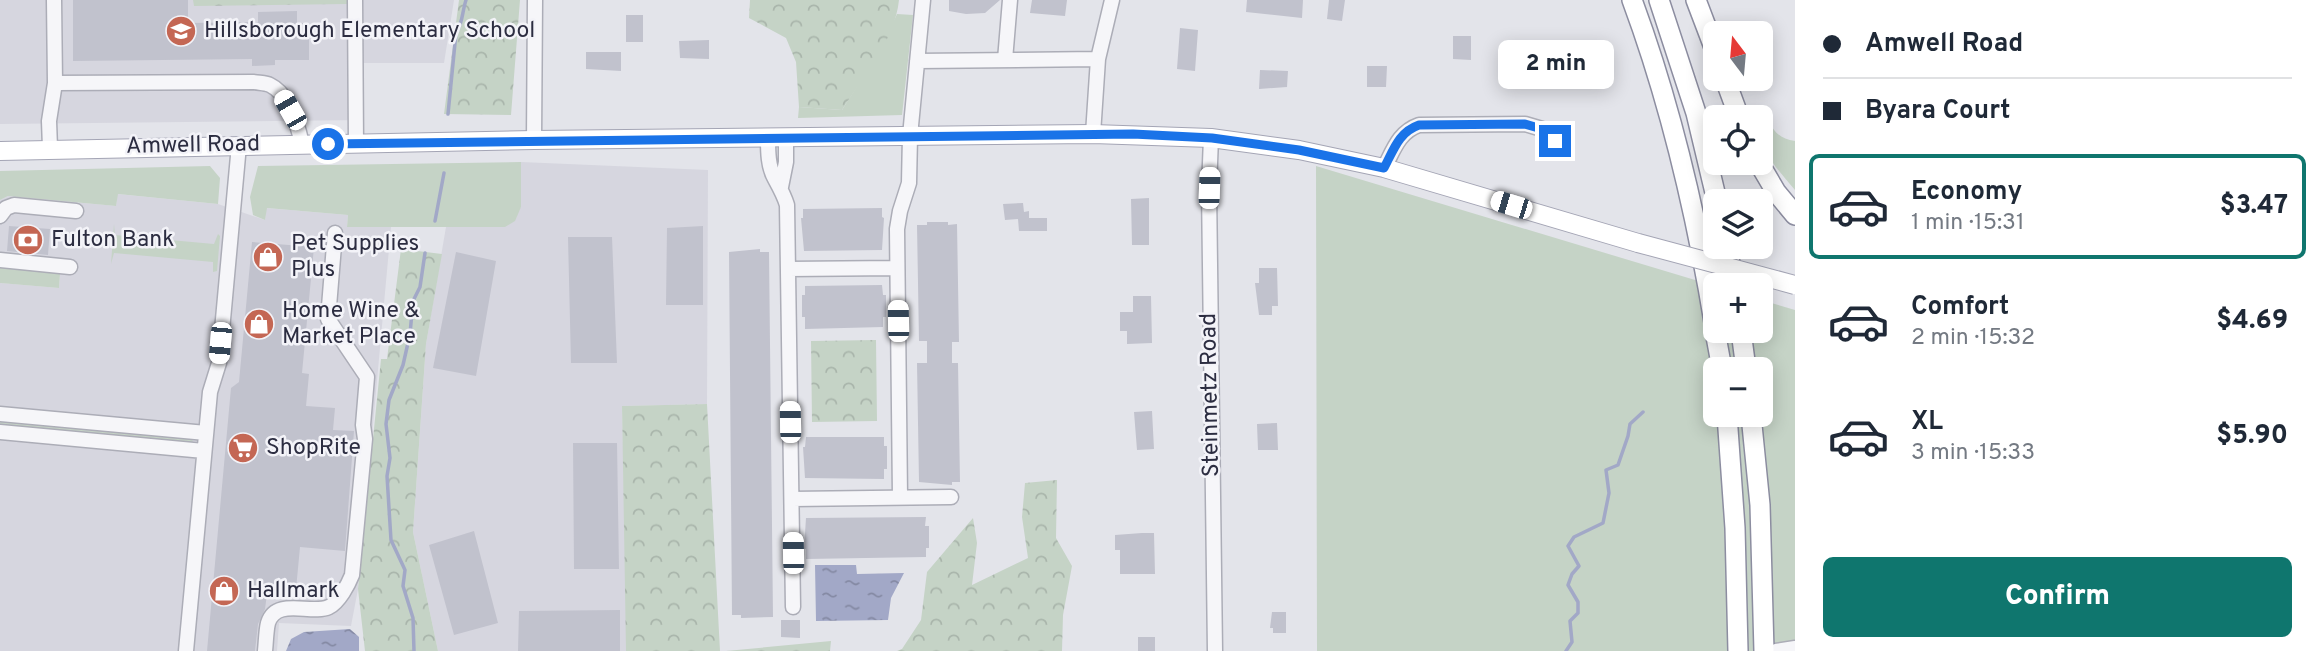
<!DOCTYPE html>
<meta charset="utf-8">
<style>
body{margin:0;font-family:Overpass,sans-serif;background:#f2f2f3;color:#1f2937;height:100vh;display:flex;flex-direction:column;font-size:26px;white-space:nowrap}
*{box-sizing:border-box;margin:0}
p{font-size:23px;color:#747a83}
.icon{flex:none;width:38px;height:38px;fill:none;stroke:currentColor;stroke-width:2;stroke-linecap:round;stroke-linejoin:round}
.map{position:relative;flex:1;overflow:hidden}
.sheet{display:flex;flex-direction:column;background:#fff;width:525px}
.sheet>*{flex:none}
.top-card{display:grid;align-content:center;height:154px;padding:0 28px;background:#fff}
.needle{width:46px;rotate:344deg}
.buttons{position:absolute;left:1703px;top:21px;display:grid;gap:14px}
.buttons a{display:grid;place-items:center;width:70px;height:70px;border-radius:10px;background:#fff;box-shadow:0 4px 18px #0003;font-size:35px}
.end{position:absolute;width:32px;height:32px;margin:-16px;border:9px solid #1a73e8;background:#fff;box-shadow:0 0 0 4px #fff}
.from{border-radius:50%}
.bubble{position:absolute;height:49px;border-radius:10px;background:#fff;box-shadow:0 4px 18px #0003;font-size:23px;font-weight:800;line-height:49px;text-align:center}
.car{position:absolute;width:21px;height:42px;margin:-21px -10px;border-radius:9px;box-shadow:0 0 5px 2px #0007;background:linear-gradient(#fff 24%,#345 0 40%,#fff 0 76%,#345 0 86%,#fff 0)}
.top-card b{display:flex;align-items:center;gap:24px;height:66px;font-size:26px}
.top-card b+b{border-top:2px solid #e0e1e3}
.top-card i{width:18px;height:18px;background:#1f2937}
ul{padding:0;list-style:none}
li{display:flex;align-items:center;gap:21px;height:105px;margin:0 14px 10px;padding:0 14px;border:4px solid transparent;border-radius:10px}
li div{flex:1}
li b{display:block;font-size:26px}
li em{font-style:normal;font-weight:800}
li.on{border-color:#0f766e}
li>.icon{width:63px;height:63px;stroke-width:1.5}
.button{display:flex;gap:14px;margin-top:auto;padding:14px 28px}
.button a{flex:1;height:80px;border-radius:10px;background:#0f766e;color:#fff;font-size:28px;font-weight:800;line-height:80px;text-align:center}
main{display:flex;flex:1;min-height:0}
.map>svg:first-child{display:block}
.built{fill:#d6d6df}
.green{fill:#c5d3c6;fill-rule:evenodd}
.forest{fill:url(#forest-crowns)}
.water{fill:url(#water-ripples)}
.lines{fill:none;stroke-linecap:round;stroke-linejoin:round}
.stream{stroke:#a2a8c7;stroke-width:3.5}
.building{fill:#c1c2cd}
.minor-casing{stroke:#acadb7;stroke-width:17}
.major-casing{stroke:#a4a5b5;stroke-width:20}
.highway-casing{stroke:#8c8da0;stroke-width:22}
.minor{stroke:#f6f6f9;stroke-width:14}
.major{stroke:#fff;stroke-width:18}
.highway{stroke:#fff;stroke-width:19}
.major-bridge-casing{stroke:#a4a5b5;stroke-width:20;stroke-linecap:butt}
.major-bridge{stroke:#fff;stroke-width:18}
.route{stroke:#1a73e8;stroke-width:9}
.labels{text-anchor:middle;dominant-baseline:central;stroke-width:5;stroke-linejoin:round;paint-order:stroke}
.poi-label{font-size:23px;fill:#2c2d41;stroke:#f3f3f8;text-anchor:start}
.street-label{font-size:23px;fill:#2c2d41;stroke:#f3f3f8}
</style>
<main>
<div class="map">
<svg width="1795" height="651" viewBox="0 0 1795 651">
<defs>
<pattern id="forest-crowns" width="20" height="18" patternUnits="userSpaceOnUse" patternTransform="scale(1.75)"><rect width="20" height="18" fill="#c5d3c6"/><path d="M2 6a3 3 0 1 1 6 0M12 15a3 3 0 1 1 6 0" fill="none" stroke="#a9b5ab"/></pattern>
<pattern id="water-ripples" width="26" height="14" patternUnits="userSpaceOnUse" patternTransform="scale(1.75)"><rect width="26" height="14" fill="#a2a8c7"/><path d="M2 4q2-2 4 0t4 0M15 11q2-2 4 0t4 0" fill="none" stroke="#8489a3"/></pattern>
</defs>
<rect width="100%" height="100%" fill="#e3e4ea"/>
<!-- built -->
<path class="built" d="M0,0H454L444,63H363V120L0,124Z
M521,162L708,170L707,404L622,406L628,651H438L413,532L426,344L446,227H504L521,207Z
M117,194L218,204L265,220L266,208L348,215L347,227H391L358,589L351,626L279,623L277,651H0V283L59,288L60,275L0,267V200L8,196L116,206Z"/>
<!-- green -->
<path class="green" d="M897,14L913,15L902,115L798,118L799,107L842,110L882,47Z
M1746,107H1764C1769,124 1775,139 1795,141V190C1773,163 1760,154 1760,117H1751Z
M521,162V207L515,221L505,227H347L348,215L267,208L265,220L253,215L250,197L258,166Z
M210,166L220,178L218,204L118,194L116,206L8,196L0,200V171Z
M1316,166L1715,286V331H1760L1761,300L1795,310V651H1317ZM1715,369H1760V415H1715Z
M114,224L115,235L214,244L218,234L220,236L217,271L213,272V262L114,253L111,264Z
M0,267L60,274L59,288L0,283Z
M0,420L192,439L193,442L0,427Z"/>
<!-- forest -->
<path class="forest" d="M193,0H347V4L194,6Z
M459,0H520L511,115L444,114Z
M750,0H899C895,40 863,77 842,110L799,107L796,62L786,38L749,18Z
M401,249L442,254L426,344L413,532L438,651H365L358,589L381,359H387Z
M876,340L877,421L812,422L811,341Z
M707,404L720,651H626L622,406Z
M1057,480L1056,538L1072,566L1063,615L1062,651H897L902,649L921,620L927,572L973,518L977,543L972,585L1028,558L1022,517L1025,483Z
M831,641L830,651H726Z"/>
<!-- water -->
<path class="water" d="M815,565H856L857,574L904,573L891,598L888,620L816,621Z
M350,629L359,637V651H286L291,639L304,632Z"/>
<g class="lines">
<!-- stream -->
<path class="stream" d="M448,114L456,33C463,23 462,12 466,0
M435,221L444,173
M414,651L413,618L403,586L405,570L391,540L387,476L390,458L386,424L389,400L403,365L410,334L413,301L420,287L425,253
M1566,651L1572,642L1570,621L1578,613V602L1568,585L1572,574L1579,566L1568,546L1574,537L1603,523L1609,493L1606,470L1618,465L1628,436L1630,424L1643,412"/>
</g>
<!-- building -->
<path class="building" d="M73,0H188V23L258,22V12L297,11V23H309V60H275V65L252,66V59L73,61Z
M949,0H1000L985,13L966,14L949,11Z
M1032,0H1067L1065,16L1030,13Z
M1247,0H1303L1302,18L1246,12Z
M1329,0H1345L1342,21L1327,19Z
M626,15H643V42H626Z
M1180,28L1198,30L1195,71L1177,69Z
M1453,36H1471V60L1453,59Z
M709,40V59L680,58L679,41Z
M586,52H621V71L586,69Z
M1367,66H1387L1386,87H1367Z
M1260,70L1288,71L1287,87L1259,89Z
M1149,198V245H1132L1131,199Z
M1023,203L1024,212L1029,211V218H1047V231H1019L1018,219L1005,220L1003,204Z
M882,208V217L884,218L882,250L804,251L801,218H803V209Z
M927,222H948V225L957,224L959,342H952V363H958L960,482H952V485L919,482L917,363H927V341H919L917,225H927Z
M9,226L50,229L48,255L7,251Z
M703,226V305H666L667,228Z
M568,237H612L617,363H571Z
M252,242L314,247L302,373L309,374L306,406L335,408L333,430L354,431L345,551L300,547L296,589L268,587L265,609L258,624L255,651H207L231,388L239,382Z
M760,249V252H769L773,617L741,618V615H732L729,252Z
M456,252L496,261L476,376L433,368Z
M1259,268H1277L1278,306H1272V315H1259L1255,283H1259Z
M882,285L883,295H886V317H883V327L805,329V317H802V295H805V286Z
M1133,296H1151L1152,343L1127,344V331H1120V312H1133Z
M1152,411L1154,449L1137,450L1134,412Z
M1277,423L1278,450H1258L1257,424Z
M806,437H884V446H887V469H884V479L805,478L803,447H805Z
M573,443H617L619,569H574Z
M926,517L925,526H929V548H926V557L806,559V549H804L806,518Z
M474,531L498,623L454,635L429,545Z
M1142,533H1154L1155,574H1120V550H1115V535Z
M620,610V651H518L519,611Z
M1272,612H1286V633H1273V628H1270Z
M781,620H800V638L781,637Z
M1138,637H1155V651H1138Z"/>
<g class="lines">
<!-- minor casing -->
<g class="minor-casing">
<path id="minor" d="M54,0L55,83
M355,0L356,144
M1005,60L1010,0
M917,61L1098,59
M1093,134L1098,59L1112,0
M768,138C768,151 768,167 775,179C780,188 784,195 787,205L793,607
M1211,138L1209,188L1215,651
M534,140L535,0
M50,148L49,121L55,83L254,82C259,83 266,83 270,85C289,94 298,126 302,144
M1384,168C1394,149 1399,132 1419,125L1525,124L1542,129L1555,140
M781,187L786,162V138
M0,216L6,208L14,205L76,211
M0,260L70,267
M788,269L897,268
M0,414L206,433
M0,432L204,451
M900,497L897,229L900,211L909,183L910,136L923,0
M792,499L951,497
M186,651L210,392L219,363L239,145
M265,651C266,642 266,631 268,623C276,597 311,615 329,607C339,602 348,585 352,575L365,439L363,425L367,377L328,319L335,233
M1776,651L1795,648"/>
</g>
<!-- major casing -->
<g class="major-casing">
<path id="major" d="M0,151L534,140L1093,134L1211,138L1299,150L1384,168L1638,243"/>
</g>
<!-- highway casing -->
<g class="highway-casing">
<path id="highway" d="M1632,0C1671,105 1697,218 1715,328
M1659,0L1696,113L1717,201
M1696,0L1715,50
M1725,79L1739,117
M1759,163L1776,192L1795,215
M1727,247L1734,285
M1715,331L1722,369
M1741,331L1746,369
M1727,415L1735,528L1738,651
M1751,415L1760,505L1764,651"/>
</g>
<!-- minor -->
<use href="#minor" class="minor"/>
<!-- major -->
<use href="#major" class="major"/>
<!-- highway -->
<use href="#highway" class="highway"/>
<!-- major-bridge casing -->
<g class="major-bridge-casing">
<path id="major-bridge" d="M1638,243L1795,285"/>
</g>
<!-- major-bridge -->
<use href="#major-bridge" class="major-bridge"/>
</g>
<g class="lines">
<!-- route -->
<path class="route" d="M328,144L1133,134L1212,138L1299,150L1384,168C1394,149 1399,132 1419,125L1525,124L1542,129L1555,141"/>
</g>
<!-- icons -->
<defs>
<g id="school-disc" transform="scale(1.575)"><circle r="9.5" fill="#c46754" stroke="#f3f3f8"/><path d="M0-5L7-2L0 1L-7-2ZM-4 1L0 2.5L4 1V4Q0 6-4 4Z" fill="#fff"/></g>
<g id="bank-disc" transform="scale(1.575)"><circle r="9.5" fill="#c46754" stroke="#f3f3f8"/><path d="M-6-4H6V4H-6ZM0-2.3a2.3 2.3 0 1 0 0 4.6a2.3 2.3 0 1 0 0-4.6Z" fill="#fff"/></g>
<g id="shop-disc" transform="scale(1.575)"><circle r="9.5" fill="#c46754" stroke="#f3f3f8"/><path d="M-5-2.5h2.3a2.7 3.5 0 0 1 5.4 0H5L5.5 6h-11ZM-1.5-2.5h3a1.5 2.3 0 0 0-3 0Z" fill="#fff"/></g>
<g id="supermarket-disc" transform="scale(1.575)"><circle r="9.5" fill="#c46754" stroke="#f3f3f8"/><path d="M-6-5.5h2.5l.6 2H6L4.5 2H-2.5L-4.4-4H-6ZM-1.5 3.2a1.3 1.3 0 1 0 .1 0ZM3 3.2a1.3 1.3 0 1 0 .1 0Z" fill="#fff"/></g>
</defs>
<g fill-rule="evenodd">
<use href="#school-disc" x="181" y="31"/>
<use href="#bank-disc" x="28" y="240"/>
<use href="#shop-disc" x="268" y="257"/>
<use href="#shop-disc" x="259" y="324"/>
<use href="#supermarket-disc" x="243" y="448"/>
<use href="#shop-disc" x="224" y="591"/>
</g>
<g class="labels">
<!-- poi labels -->
<g class="poi-label">
<text x="204" y="31">Hillsborough Elementary School</text>
<text x="51" y="240">Fulton Bank</text>
<text x="291" y="244">Pet Supplies<tspan x="291" dy="26">Plus</tspan></text>
<text x="282" y="311">Home Wine &amp;<tspan x="282" dy="26">Market Place</tspan></text>
<text x="266" y="448">ShopRite</text>
<text x="247" y="591">Hallmark</text>
</g>
<!-- street labels -->
<g class="street-label">
<text transform="translate(193 146) rotate(-1)">Amwell Road</text>
<text transform="translate(1211 395) rotate(-91)">Steinmetz Road</text>
</g>
</g>
</svg>
<div class="buttons">
<a><svg class="needle" viewBox="-14 -14 28 28"><path d="M0-13l5 13h-10z" fill="#e53935"/><path d="M0 13l5-13h-10z" fill="#747a83"/></svg></a>
<a><svg class="icon" aria-label="locate" viewBox="0 0 24 24"><circle cx="12" cy="12" r="6"/><path d="M12 2v4M12 18v4M2 12h4M18 12h4"/></svg></a>
<a><svg class="icon" aria-label="layers" viewBox="0 0 24 24"><path d="M12 4l9 5-9 5-9-5zM3 14l9 5 9-5"/></svg></a>
<a>+</a>
<a>−</a>
</div>
<i class="end from" style="left:328px;top:144px"></i>
<i class="end" style="left:1555px;top:141px"></i>
<div class="bubble" style="left:1498px;top:40px;width:116px">2 min</div>
<i class="car" style="left:290px;top:110px;rotate:330deg"></i>
<i class="car" style="left:1209px;top:188px;rotate:2deg"></i>
<i class="car" style="left:1511px;top:205px;rotate:287deg"></i>
<i class="car" style="left:898px;top:321px;rotate:359deg"></i>
<i class="car" style="left:220px;top:343px;rotate:185deg"></i>
<i class="car" style="left:790px;top:422px;rotate:359deg"></i>
<i class="car" style="left:793px;top:553px;rotate:359deg"></i>
</div>
<section class="sheet">
<div class="top-card">
<b><i class="from"></i>Amwell Road</b>
<b><i></i>Byara Court</b>
</div>
<ul>
<li class="on"><svg class="icon" aria-label="car" viewBox="0 0 24 24"><path d="M5 17H2v-5l4-1 3-4h7l3 4 3 1v5h-3M9 17h6M6 11h13"/><circle cx="7" cy="17" r="2"/><circle cx="17" cy="17" r="2"/></svg><div><b>Economy</b><p>1 min · 15:31</p></div><em>$3.47</em></li>
<li><svg class="icon" aria-label="car" viewBox="0 0 24 24"><path d="M5 17H2v-5l4-1 3-4h7l3 4 3 1v5h-3M9 17h6M6 11h13"/><circle cx="7" cy="17" r="2"/><circle cx="17" cy="17" r="2"/></svg><div><b>Comfort</b><p>2 min · 15:32</p></div><em>$4.69</em></li>
<li><svg class="icon" aria-label="car" viewBox="0 0 24 24"><path d="M5 17H2v-5l4-1 3-4h7l3 4 3 1v5h-3M9 17h6M6 11h13"/><circle cx="7" cy="17" r="2"/><circle cx="17" cy="17" r="2"/></svg><div><b>XL</b><p>3 min · 15:33</p></div><em>$5.90</em></li>
</ul>
<div class="button"><a>Confirm</a></div>
</section>
</main>
